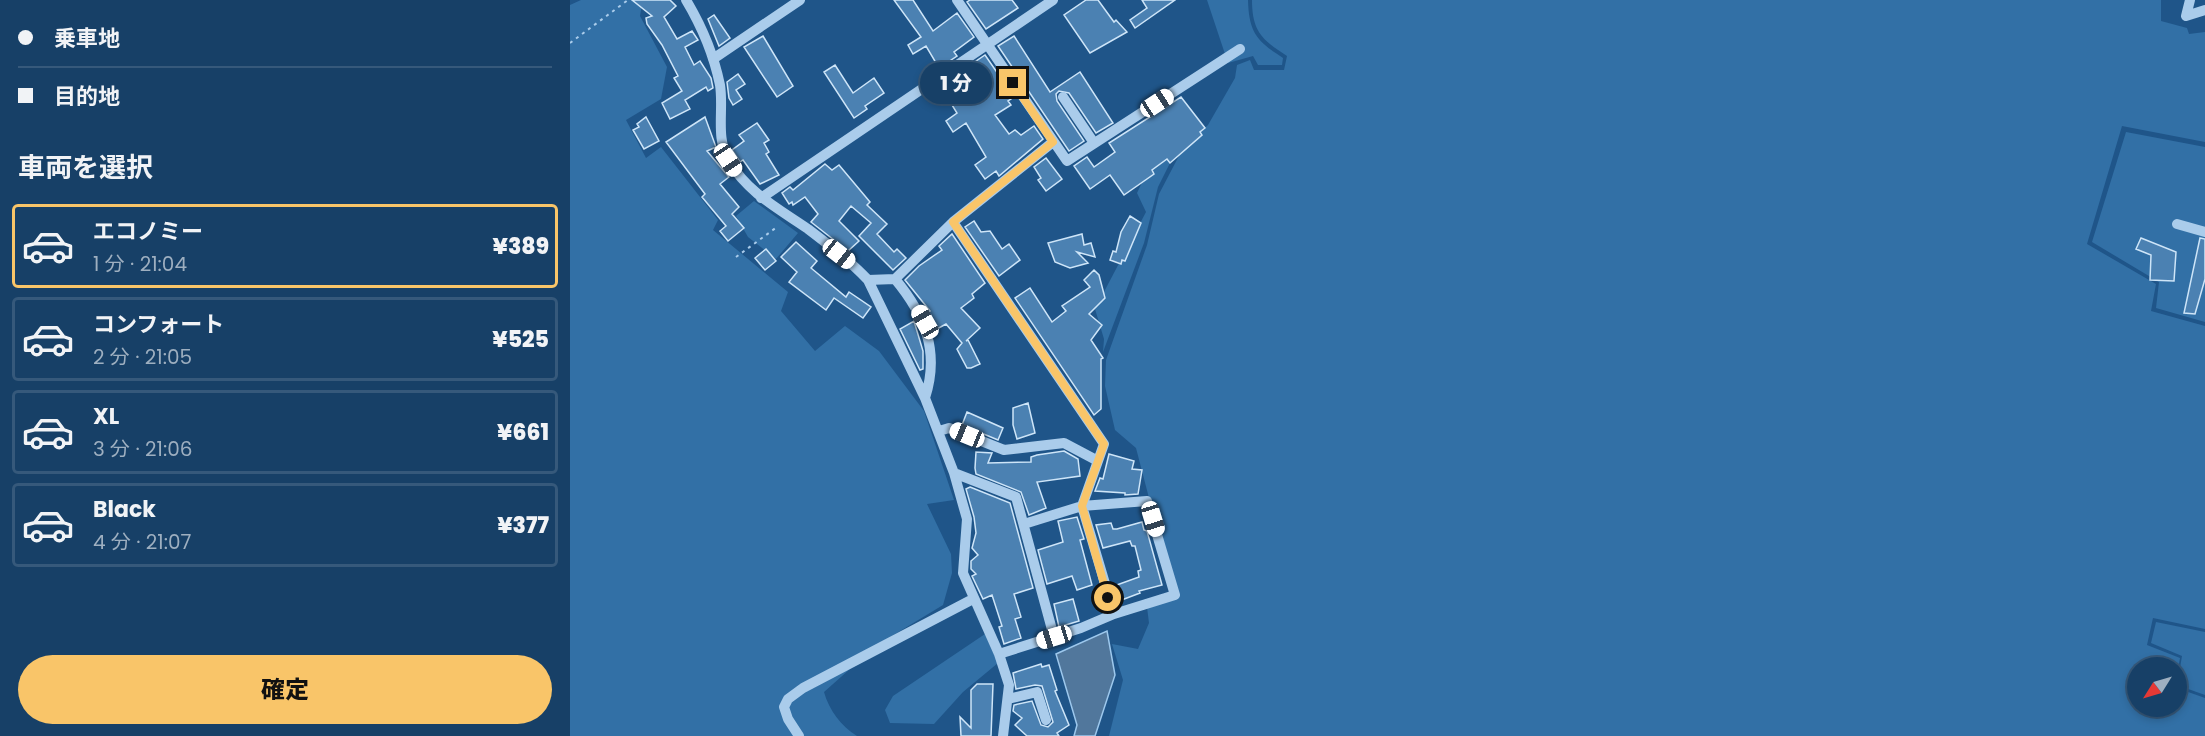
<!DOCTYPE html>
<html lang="ja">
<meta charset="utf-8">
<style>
body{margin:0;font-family:Poppins,"Noto Sans JP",sans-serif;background:#244b70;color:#f1f3f6;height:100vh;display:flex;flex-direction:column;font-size:22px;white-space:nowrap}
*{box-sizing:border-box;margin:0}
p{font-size:20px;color:#9eafc0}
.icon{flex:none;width:33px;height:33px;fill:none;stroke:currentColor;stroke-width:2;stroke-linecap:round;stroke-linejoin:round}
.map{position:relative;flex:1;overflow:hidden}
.details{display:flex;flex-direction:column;background:#174067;width:570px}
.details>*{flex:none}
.top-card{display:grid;align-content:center;height:132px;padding:0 18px;background:#174067}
.needle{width:39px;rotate:233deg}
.tools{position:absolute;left:1557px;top:657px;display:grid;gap:12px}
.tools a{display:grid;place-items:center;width:60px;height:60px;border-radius:50%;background:#174067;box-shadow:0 3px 9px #0003,0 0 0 2px #36597b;font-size:30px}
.end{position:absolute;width:27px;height:27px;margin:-14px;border:8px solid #f9c569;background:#111;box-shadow:0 0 0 3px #111}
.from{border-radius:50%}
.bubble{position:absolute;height:42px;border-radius:21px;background:#174067;box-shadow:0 3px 9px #0003,0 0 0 2px #36597b;font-size:20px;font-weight:800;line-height:42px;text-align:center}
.car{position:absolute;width:18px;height:36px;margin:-18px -9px;border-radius:8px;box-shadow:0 0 4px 2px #0007;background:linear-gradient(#fff 24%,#345 0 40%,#fff 0 76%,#345 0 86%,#fff 0)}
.top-card b{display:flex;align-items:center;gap:21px;height:57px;font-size:22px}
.top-card b+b{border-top:2px solid #36597b}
.top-card i{width:15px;height:15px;background:#f1f3f6}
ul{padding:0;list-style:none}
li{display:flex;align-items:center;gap:18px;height:84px;margin:0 12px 9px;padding:0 6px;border:3px solid #36597b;border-radius:6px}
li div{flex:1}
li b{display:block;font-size:22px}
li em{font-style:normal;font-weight:800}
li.selected{border-color:#f9c569}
li>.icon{width:54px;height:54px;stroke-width:1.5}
h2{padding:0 18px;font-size:27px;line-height:72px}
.button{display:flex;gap:12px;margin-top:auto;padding:12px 18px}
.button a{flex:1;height:69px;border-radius:36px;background:#f9c569;color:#111;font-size:24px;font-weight:800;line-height:69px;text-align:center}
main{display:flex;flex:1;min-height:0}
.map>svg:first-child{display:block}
.green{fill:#3270a6}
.water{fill:#51779c;stroke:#9dc8ed;stroke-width:1.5}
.building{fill:#4b81b2;stroke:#cee5f8;stroke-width:1.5}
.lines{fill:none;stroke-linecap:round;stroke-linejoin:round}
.path{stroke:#aacceb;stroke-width:2;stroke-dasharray:3 4.5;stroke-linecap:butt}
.minor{stroke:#aacceb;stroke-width:10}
.route{stroke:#f9c569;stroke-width:8}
</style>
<main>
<section class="details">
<div class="top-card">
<b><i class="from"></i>乗車地</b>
<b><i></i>目的地</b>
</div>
<h2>車両を選択</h2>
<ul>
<li class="selected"><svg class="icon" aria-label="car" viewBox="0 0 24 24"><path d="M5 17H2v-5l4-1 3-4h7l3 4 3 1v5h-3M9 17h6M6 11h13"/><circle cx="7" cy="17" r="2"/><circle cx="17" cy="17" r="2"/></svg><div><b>エコノミー</b><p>1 分 · 21:04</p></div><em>¥389</em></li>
<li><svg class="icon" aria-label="car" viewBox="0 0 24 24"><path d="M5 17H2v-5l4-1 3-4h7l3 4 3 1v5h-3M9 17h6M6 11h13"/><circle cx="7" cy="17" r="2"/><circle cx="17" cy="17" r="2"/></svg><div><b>コンフォート</b><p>2 分 · 21:05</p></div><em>¥525</em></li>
<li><svg class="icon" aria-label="car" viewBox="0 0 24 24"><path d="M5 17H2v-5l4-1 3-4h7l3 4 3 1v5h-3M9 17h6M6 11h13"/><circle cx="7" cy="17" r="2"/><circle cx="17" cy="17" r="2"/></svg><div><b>XL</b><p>3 分 · 21:06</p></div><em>¥661</em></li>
<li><svg class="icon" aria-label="car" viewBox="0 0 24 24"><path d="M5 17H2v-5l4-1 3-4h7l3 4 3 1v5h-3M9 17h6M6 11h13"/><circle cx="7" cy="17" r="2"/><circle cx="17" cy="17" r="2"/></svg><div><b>Black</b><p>4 分 · 21:07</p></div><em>¥377</em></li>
</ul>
<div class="button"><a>確定</a></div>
</section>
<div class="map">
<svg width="1635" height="736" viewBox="0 0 1635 736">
<rect width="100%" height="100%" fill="#1f5589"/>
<!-- green -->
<path class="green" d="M11,0H70L72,4L70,16L97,67L91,99L56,120L76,158L91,147L148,220L143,230L218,292L211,311L245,351L275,326L309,351L354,411L384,500L357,504L381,554L382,573L373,605L307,645L254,692C259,710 271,726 287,736H0V5Z
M637,0H678C679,33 687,41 713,58L712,65H688L683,56L658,63Z
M682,0H1591V21L1617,28L1619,34L1635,32V142L1552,126L1517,244L1586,284L1581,311L1635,326V629L1583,618L1577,645L1610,658L1607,676L1606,668H1568V706H1606L1607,688L1635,698V736H539L553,680L542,644L568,649L579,623L577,607L605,598L566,448L545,430L535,386L536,360L577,245L589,194L612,150L638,125L665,78L667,65L680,60L684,70H714L717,56C692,40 682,31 682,0Z
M1556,132L1635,147V322L1586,308L1589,282L1522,242Z
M604,155L588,187L574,243L533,352L534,339L525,309L576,212L567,193L577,172Z
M184,201L228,233L206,259L178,237L166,216Z
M1586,622L1635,632V695L1607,685L1612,656L1581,643Z
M415,634L428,663L393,692L364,724L320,723L315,710L323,696Z"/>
<!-- water -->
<path class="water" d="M537,631L545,675L525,736H504L507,725L486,654Z"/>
<!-- building -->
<path class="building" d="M62,0H100L106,6L94,17L107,39L122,31L128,40L115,47L124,65L130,61L141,78L143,88L138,91L136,87L115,100L120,109L100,119L92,103L112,91L104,78L108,76L92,45L77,24L76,18L82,16Z
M324,0H343L363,31L387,13L404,37L384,52L387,56L369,68L356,46L343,54L338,45L351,37Z
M400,0H442L448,8L416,29L397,2Z
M516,0H528L544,22L546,20L557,32L520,53L494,15Z
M572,0H605L565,28L560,20L577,8Z
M144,15L160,38L149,46L138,19Z
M193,36L223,86L207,97L174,47Z
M444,36L480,92L510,72L543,123L526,133L499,93L489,91L486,94L487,101L514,141L499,151L428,46Z
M415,55L444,97L438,101L441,105L425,115L439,134L445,130L451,135L464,126L473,139L429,176L426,171L415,179L405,165L416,157L396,123L383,132L376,121L387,113L382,105L392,99L378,80Z
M265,65L283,93L304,78L314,93L295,106L297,109L284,118L254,72Z
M168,74L175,84L166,90L172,99L163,105L159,98L157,82Z
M611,97L635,128L630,132L632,135L600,163L597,159L582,170L584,174L554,195L540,175L520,189L504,166L517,157L524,167L545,152L539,143Z
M76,117L89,141L74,149L63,130L69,127L67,124Z
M135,117L146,147L137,151L159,177L150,184L169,207L162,214L174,228L158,241L150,231L156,226L132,197L135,194L96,142Z
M187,123L199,140L194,143L199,152L196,154L209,175L190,184L173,160L170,162L162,150L174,141L169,135Z
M476,158L492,179L476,191L468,180L471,178L464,167Z
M255,164L262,170L269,165L300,202L297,205L317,224L307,234L324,252L327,249L336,258L323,270L289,236L301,223L281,206L269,221L289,241L278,251L241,222L248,214L235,197L223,205L222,202L219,204L212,193L220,187L223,190Z
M560,216L571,223L555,261L552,260L551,264L540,260L543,251L546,252L551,232Z
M404,221L411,232L420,231L432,249L439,244L450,260L429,276L395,227Z
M382,234L415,283L402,294L404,298L391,308L410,328L396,341L398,340L410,364L401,368H397L387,349L392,343L376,324L367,329L364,323L361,325L356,313L360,311L335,280L349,266L372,250L369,246Z
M512,234L514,245L521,243L525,257L507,252L518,263L500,268L485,262L478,243Z
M1571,238L1606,252L1604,281L1580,280L1581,255L1566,249Z
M1630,238L1635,239V279L1625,314L1614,313Z
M226,242L247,261L241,268L276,297L279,292L301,307L293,318L264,298L256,310L219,282L227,272L211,257Z
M196,249L206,261L195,270L185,258Z
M524,270L529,275L535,298L519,314L532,325L521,340L533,358L531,359V409L524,415L445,298L460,288L482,322L496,311L492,306L520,287L514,280Z
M344,321L353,351V369L350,370L330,329Z
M458,403L465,433L447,439L443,425V408Z
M397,412L433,428L428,440L392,425Z
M494,451L508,459L510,476L467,482L476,508L459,515L451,492L406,474L405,468L406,452L422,453L418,463L461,462V457L467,455Z
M539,454L564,461L562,469L572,470L568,494L555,495V493L525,491L530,478L533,479Z
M400,487L440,503L463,588L444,594L451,617L445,619L451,638L434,644L429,627L432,626L422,595L413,599L402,576L406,574L401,569V561L408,555L402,548L406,533L404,517L396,489Z
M507,517L514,539L510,540L522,585L507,590L502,576L477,584L468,550L493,542L488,521Z
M572,522L574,530L577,531L592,585L569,591L570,593L549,601L544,586L569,577L568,571L571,570L565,546H562L560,541L533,548L526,525L541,523L543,529H547Z
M503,599L509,621L489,627L484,604Z
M471,664L472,667L479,665L487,690L485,691L499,725L487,733L489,736H457L445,725L452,718L443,711L444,705L462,701L471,725L478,727L483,722L472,686L465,685L446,689L443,673Z
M407,684H423L421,736H391L390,717L401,728V690Z"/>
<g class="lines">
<!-- path -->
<path class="path" d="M0,43L58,0
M166,257L207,227"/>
<!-- minor -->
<path class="minor" d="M116,0C131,25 144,56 150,85C154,110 145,138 159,161C178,193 209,209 238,229C259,245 280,261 298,280L355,398L384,473L397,519L393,573L429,654L439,685L433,736
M387,0L497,161L670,49
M1616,16L1635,10
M1616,16L1620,0
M143,59L230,0
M493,97L524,143
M191,198L483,0
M1607,224L1635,232
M325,279L383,222
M298,280L325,279C355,315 370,352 355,398
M369,431L379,428L434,450L494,443L528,461
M384,473L446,497L484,637
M454,524L512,506L577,501L605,595L544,614
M429,654L511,628L544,614L512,506L534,444L383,222L483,142
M438,699L467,692L476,720
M229,736L218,719L214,707L218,699L233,688L403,599"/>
</g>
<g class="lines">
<!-- route -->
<path class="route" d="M443,83L483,142L383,222L534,444L512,506L538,598"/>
</g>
</svg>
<div class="tools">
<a><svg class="needle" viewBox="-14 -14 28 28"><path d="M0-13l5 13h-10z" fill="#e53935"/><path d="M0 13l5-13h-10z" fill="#9eafc0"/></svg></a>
</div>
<i class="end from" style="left:538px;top:598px"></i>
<i class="end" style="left:443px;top:83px"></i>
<div class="bubble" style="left:350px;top:62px;width:72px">1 分</div>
<i class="car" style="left:587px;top:103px;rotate:57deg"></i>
<i class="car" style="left:158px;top:160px;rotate:146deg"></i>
<i class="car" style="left:269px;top:254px;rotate:128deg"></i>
<i class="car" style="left:355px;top:322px;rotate:330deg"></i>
<i class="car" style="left:397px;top:435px;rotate:292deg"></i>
<i class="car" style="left:583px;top:519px;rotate:163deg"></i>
<i class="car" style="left:484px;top:637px;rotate:253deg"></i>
</div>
</main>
